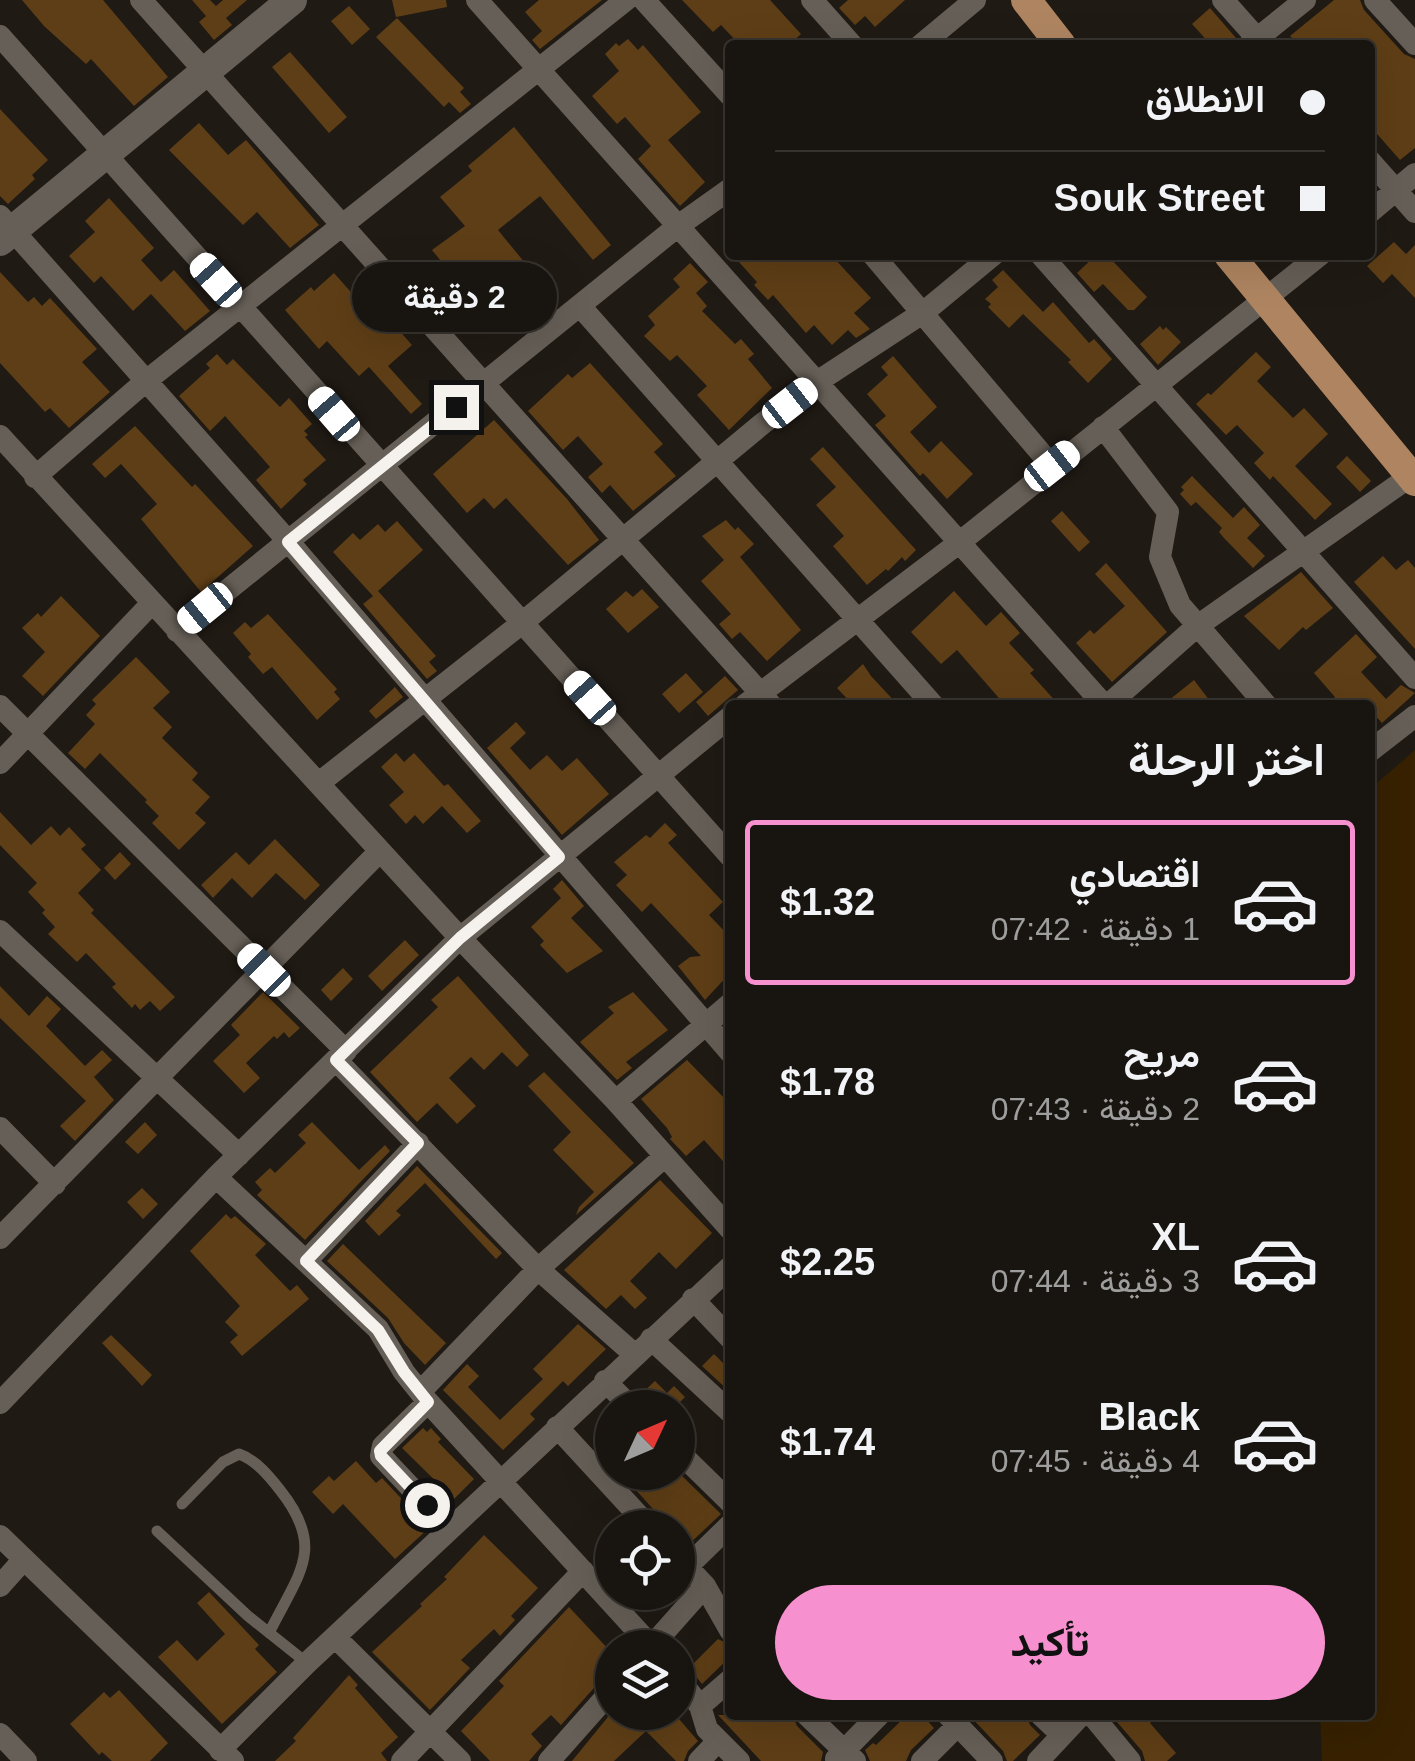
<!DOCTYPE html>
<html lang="ar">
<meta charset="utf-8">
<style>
body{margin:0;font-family:Helvetica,Vazirmatn,sans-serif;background:#25211d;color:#f1f3f6;direction:rtl;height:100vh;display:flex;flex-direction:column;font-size:38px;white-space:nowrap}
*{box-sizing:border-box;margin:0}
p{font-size:32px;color:#9f9e9e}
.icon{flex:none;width:55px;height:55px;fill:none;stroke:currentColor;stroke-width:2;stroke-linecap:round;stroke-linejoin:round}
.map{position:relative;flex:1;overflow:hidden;direction:ltr}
.details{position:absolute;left:725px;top:700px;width:650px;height:1020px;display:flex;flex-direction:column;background:#18140f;border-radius:10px;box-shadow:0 10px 40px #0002,0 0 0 2px #36332f;direction:rtl}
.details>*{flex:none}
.guide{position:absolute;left:725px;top:40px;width:650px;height:220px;border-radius:10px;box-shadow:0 10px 40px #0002,0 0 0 2px #36332f;direction:rtl;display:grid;align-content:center;height:220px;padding:0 50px;background:#18140f}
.needle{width:65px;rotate:46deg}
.tools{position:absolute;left:595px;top:1390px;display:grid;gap:20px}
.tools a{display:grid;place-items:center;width:100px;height:100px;border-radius:50%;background:#18140f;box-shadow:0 10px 40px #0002,0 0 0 2px #36332f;font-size:50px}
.end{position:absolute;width:45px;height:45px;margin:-22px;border:12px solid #f5f2ed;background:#111;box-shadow:0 0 0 5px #111}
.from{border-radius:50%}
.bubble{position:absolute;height:70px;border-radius:35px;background:#18140f;box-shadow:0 10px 40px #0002,0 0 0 2px #36332f;font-size:32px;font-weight:700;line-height:70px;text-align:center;direction:rtl}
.car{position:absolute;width:30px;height:60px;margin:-30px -15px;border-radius:12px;box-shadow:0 0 8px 2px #0007;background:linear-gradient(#fff 24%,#345 0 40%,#fff 0 76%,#345 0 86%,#fff 0)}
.guide b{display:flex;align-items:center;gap:35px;height:95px;font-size:38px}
.guide b+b{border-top:2px solid #36332f}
.guide i{width:25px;height:25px;background:#f1f3f6}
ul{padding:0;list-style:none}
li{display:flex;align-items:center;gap:30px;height:165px;margin:0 20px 15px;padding:0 30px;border:5px solid transparent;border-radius:10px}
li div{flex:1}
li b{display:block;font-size:38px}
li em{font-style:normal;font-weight:700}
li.current{border-color:#f790ce}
li>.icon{width:90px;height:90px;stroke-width:1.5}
h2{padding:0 50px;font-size:45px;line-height:120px}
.button{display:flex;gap:20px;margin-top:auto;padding:20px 50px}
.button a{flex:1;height:115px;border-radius:60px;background:#f790ce;color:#111;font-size:40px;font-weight:700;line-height:115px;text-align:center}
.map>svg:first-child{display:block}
.green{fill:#372100}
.building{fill:#5e3e16}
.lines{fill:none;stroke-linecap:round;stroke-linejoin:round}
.lane{stroke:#665f57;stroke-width:11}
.street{stroke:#665f57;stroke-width:22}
.secondary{stroke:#665f57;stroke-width:30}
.primary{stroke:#af8561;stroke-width:30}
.route{stroke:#f5f2ed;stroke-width:12}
</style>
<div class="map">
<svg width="1415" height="1761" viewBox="0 0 1415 1761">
<rect width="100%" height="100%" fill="#201a14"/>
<!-- green -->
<path class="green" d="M1415,750V1761H1322L1320,1715H1370V789Z"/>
<!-- building -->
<path class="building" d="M22,0H103L168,77L134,106L91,59L86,64L44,26Z
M192,0H210L216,6L223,0H247L226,18L232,25L214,40L199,22L206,16Z
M392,0H446L447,7L396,17Z
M539,0H602L540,49L532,40L542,31L525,12Z
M682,0H770L801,34L789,45H740L721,25L713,32Z
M848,0H905L875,27L865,16L855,25L839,8Z
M1334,0H1360L1364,10L1404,54L1415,59V148L1400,160L1370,126V45H1299L1290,36Z
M349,6L370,29L352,45L331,21Z
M1210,8L1236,38L1234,45H1211L1192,24Z
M397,18L464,88L460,92L471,104L460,113L449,102L444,107L376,37Z
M628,39L638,50L643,45L701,112L668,140L705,182L680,206L638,159L651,146L625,117L617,124L592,96L619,71L605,54L616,43L619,46Z
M290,52L347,117L329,133L272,67Z
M0,109L48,160L32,175L35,179L8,204L0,196Z
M199,123L228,155L246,140L319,225L290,248L257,212L243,225L169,150Z
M514,127L611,245L593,260L540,196L498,230L548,291L533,303L522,289L488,319L432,250L465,226L440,197L472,171L468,166Z
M109,198L154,248L141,260L161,282L174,270L210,311L185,331L151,294L133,311L101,276L94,283L69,256L95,232L85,221Z
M1394,242L1406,254L1415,245V298L1392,274L1383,283L1367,266Z
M746,255H831L871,298L854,313L870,329L856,338L848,330L832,345L814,325L806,333L773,295L768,300L754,285L757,282L739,262Z
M1096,255H1107L1147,297L1134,310H1128L1103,284L1094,292L1077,273Z
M690,263L708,282L696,293L707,306L702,311L735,344L741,339L754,354L748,359L772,388L729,430L697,395L707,386L677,355L670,361L644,336L655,325L648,316L680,287L673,279Z
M1003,270L1043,312L1053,302L1089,343L1094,339L1112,359L1088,383L1068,362L1071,360L1023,314L1009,328L988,307L991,304L985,299L998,287L992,280Z
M0,272L28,302L34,297L42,306L50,298L97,349L82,362L110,392L69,428L50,408L45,412L0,363Z
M334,273L357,299L365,291L368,295L376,288L387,302L379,308L412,345L388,366L422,404L411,414L369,367L359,376L327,341L319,349L285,310L311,287L314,291Z
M1160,326L1163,330L1166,327L1181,342L1158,365L1140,344Z
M1256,352L1271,367L1257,381L1293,418L1304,408L1328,434L1295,466L1332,504L1315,520L1273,476L1270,480L1254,463L1264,453L1237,425L1226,435L1196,404L1208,393L1211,395Z
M217,354L227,365L233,359L280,407L289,398L312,424L304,431L308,435L305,437L326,460L303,480L307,484L281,509L256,480L270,467L225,416L210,431L179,396L210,368L206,364Z
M893,356L937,407L910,432L929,453L941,441L973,474L947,499L923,473L920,476L875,425L886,416L867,394L888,375L881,367Z
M590,363L663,444L654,452L676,476L633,511L610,485L602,493L588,477L603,464L578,436L563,450L528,411L568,374L572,378Z
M494,420L567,499L599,540L568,565L506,498L494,509L484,498L467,513L433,474Z
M135,426L192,487L195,484L253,546L201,592L141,519L157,504L121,464L105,478L92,464Z
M823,447L916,550L905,561L902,557L888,571L886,569L867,585L833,546L844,536L816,505L836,487L810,459Z
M1347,456L1371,481L1360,492L1336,467Z
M1192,476L1233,518L1244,507L1260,525L1247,538L1265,556L1253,568L1224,538L1219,532L1222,528L1196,502L1191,506L1180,494L1184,490L1181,487Z
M1062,511L1090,542L1079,552L1051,521Z
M726,520L735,530L738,527L754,544L740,557L801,630L767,661L740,632L732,639L719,624L731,614L701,581L724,560L702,536Z
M397,521L423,550L378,591L436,656L429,662L437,671L427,679L363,604L373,596L333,552L353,533L360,540L378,524L385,532Z
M1383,556L1396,570L1408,560L1415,568V649L1354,582Z
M1106,563L1167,632L1112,682L1076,643L1090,630L1094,634L1125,606L1095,574Z
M1301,572L1333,608L1306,630L1303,627L1279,650L1244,616Z
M642,589L659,607L628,633L606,609L626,591L633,597Z
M954,591L986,626L1001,612L1020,633L1009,643L1034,670L1030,673L1059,705H1005L957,650L941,664L911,632Z
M61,596L100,636L43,696L22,676L45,652L22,628L38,613L41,617Z
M268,614L337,689L334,692L340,699L317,720L272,667L263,674L248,657L251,654L233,633L245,622L251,628Z
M1356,634L1377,657L1361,672L1386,699L1401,685L1415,693L1382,723L1370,710V705L1360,700L1355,705H1327L1335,697L1314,673Z
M136,657L170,692L153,708L172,727L162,738L198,773L192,780L210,797L195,813L206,823L179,850L152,823L159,816L145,802L147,800L100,753L85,769L68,753L95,724L86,715L96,704L92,700Z
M863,664L871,676L898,705H853L837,688Z
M686,673L703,692L679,713L662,694Z
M725,676L738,690L708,716L696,702Z
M1194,680L1213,705H1163Z
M395,687L403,697L376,719L369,711Z
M516,722L526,733L510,748L530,770L547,755L562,771L577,758L609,794L562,835L487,748Z
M396,753L404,762L414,753L444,786L448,784L481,821L467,833L442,806L423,824L415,815L406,824L389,805L404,792L381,767Z
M0,812L31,845L51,826L60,836L69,827L86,845L81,849L101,870L78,893L94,910L91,913L175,997L160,1011L150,1001L140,1010L135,1004L132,1008L112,987L116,984L86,953L77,962L48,934L55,927L42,913L45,910L28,892L37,883L0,845Z
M665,823L677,835L668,843L723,902L709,915L730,937V973L705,1000L678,966L690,957L701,956L651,903L642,912L616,885L627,875L614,862L646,835L650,838Z
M275,839L320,885L305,900L276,873L252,898L232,878L213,898L201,885L236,852L249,865Z
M120,852L131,864L115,880L104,868Z
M562,880L584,906L571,918L603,951L567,973L540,945L544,941L531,927L561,898L553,889Z
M405,940L419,955L382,991L368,976Z
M343,968L353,979L331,1001L321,990Z
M458,976L529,1055L517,1067L502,1052L484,1070L471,1057L449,1078L476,1106L457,1124L437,1103L417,1122L370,1072L438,1007L431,1000Z
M0,986L29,1016L47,996L61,1009L46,1026L85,1066L102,1050L112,1060L94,1077L114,1100L75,1141L60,1126L86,1101L0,1018Z
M263,992L300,1028L289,1038L284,1032L277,1039L274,1036L246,1063L260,1078L244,1093L213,1061L240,1035L231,1025Z
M633,992L668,1030L626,1062L632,1068L617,1080L580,1042L614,1013L608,1007Z
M687,1060L730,1104V1109L723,1115L730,1123V1169L704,1140L686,1156L670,1139L672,1137L667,1128L641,1099Z
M544,1072L634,1163L576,1215L579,1207L594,1192L553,1150L571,1132L528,1086Z
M145,1122L157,1135L138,1154L125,1142Z
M312,1122L359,1170L385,1145L390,1151L305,1240L257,1195L262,1190L255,1182L270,1168L275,1173L306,1143L298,1135Z
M417,1166L502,1253L496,1259L425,1183L396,1211L401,1215L379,1236L365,1221Z
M660,1180L712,1233L676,1269L659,1252L630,1281L647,1298L635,1309L621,1295L606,1309L564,1270Z
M142,1188L158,1204L143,1219L127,1202Z
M226,1214L231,1219L235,1216L266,1244L255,1255L290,1291L297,1285L309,1299L242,1356L230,1342L238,1335L225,1322L240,1306L190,1251Z
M343,1244L446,1343L425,1365L404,1343L388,1318L327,1261Z
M578,1324L606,1349L568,1386L563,1381L530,1414L535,1419L503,1450L443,1390L467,1364L479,1376L468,1387L500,1420L543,1379L533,1369Z
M111,1335L152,1375L142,1386L102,1343Z
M714,1354L730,1370V1392L702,1366Z
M655,1381L667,1393L674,1386L685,1397L678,1404L681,1408H647L640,1395Z
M612,1419V1456L594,1438Z
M423,1428L427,1432L431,1428L441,1439L438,1442L474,1479L454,1499L402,1448Z
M356,1461L376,1483L382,1478L429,1528L395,1559L343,1504L333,1514L312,1492L329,1476L334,1481Z
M634,1472H678L721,1514L687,1546L678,1536V1528H670L627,1480Z
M484,1535L538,1588L511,1616L515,1620L500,1636L494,1629L461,1660L470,1668L430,1710L372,1652L422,1606L420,1604L447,1579L444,1577Z
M209,1592L259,1645L255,1649L277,1672L222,1724L158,1657L177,1640L197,1661L225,1634L197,1603Z
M569,1607L612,1653V1675L601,1680L561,1725L551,1715L531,1734L542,1746L529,1761H490L461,1731L504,1686L499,1681Z
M718,1639L730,1645V1657L702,1684L689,1668Z
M349,1675L358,1685L355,1688L398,1737L381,1753L387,1761H275L296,1741L293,1738Z
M119,1690L168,1743L150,1761H112L102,1752L99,1755L70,1724L104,1692L110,1698Z
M612,1712H673L698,1741L688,1751L684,1761H676L646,1731L614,1761H572Z
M718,1715H792L797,1726L823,1752L821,1761H761Z
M907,1715H922L934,1728L911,1750L906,1761H870L865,1750L873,1743L876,1745Z
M969,1715H1026L1030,1725L1040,1735L1013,1761H1007L1003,1751Z
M1124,1715H1158L1150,1723L1176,1753L1167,1761H1145L1142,1751L1117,1722Z"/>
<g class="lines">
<!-- lane -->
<path class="lane" d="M182,1504L223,1462L239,1454C256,1460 269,1476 280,1490C327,1549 298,1574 269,1633
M157,1531L248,1616L307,1663"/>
<!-- street -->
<path class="street" d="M141,0L771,705
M477,0L1104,705
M644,0L730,95
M812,0L852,45
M1223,0L1263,45
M1375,0L1415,44
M0,36L730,856
M921,45L975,0
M1249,45L1305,0
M1370,161L1415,212
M1370,212L1415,174
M0,216L288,541L730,1052
M873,255L1052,466
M1041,255L1415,678
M580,306L933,705
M1103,427L1168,512L1160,557L1180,605L1266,705
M0,436L460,938L616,1101L730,1229
M35,477L146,381L626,0
M177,631L678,226L730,189
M745,705L960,542L1320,255
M1108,705L1196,627L1415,473
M0,706L346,1051
M1370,751L1415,716
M0,763L152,603
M319,783L522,623L762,424L817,382L924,312L993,255
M0,931L239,1155
M336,1060L538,1269L634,1354
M616,1101L730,1004
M0,1128L55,1184
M216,1177L378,1329L404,1372L428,1402L653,1648
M0,1238L380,851
M306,1261L418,1143
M693,1299L730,1338
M651,1339L730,1412
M605,1381L632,1408
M420,1392L538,1269L664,1157
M428,1402L383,1446L381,1456L450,1529
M0,1403L216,1177L460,938L730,717
M557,1427L650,1528
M678,1451L730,1502
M0,1536L233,1761
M678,1557L705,1586L730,1630
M687,1567L730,1525
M0,1586L24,1559
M335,1637L460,1761
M650,1648L705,1586
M678,1678L700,1706L707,1729L739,1761
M700,1706L730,1680
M807,1715L855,1761
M948,1715L992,1761
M1041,1715L1062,1735
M1092,1715L1130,1761
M0,1734L26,1761
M220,1750L307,1663L730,1267
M836,1759L879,1715
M402,1761L583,1571
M549,1761L612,1690
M699,1761L718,1741
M922,1761L957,1726
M1038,1761L1081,1715"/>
<!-- secondary -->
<path class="secondary" d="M0,241L292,0"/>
<!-- primary -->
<path class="primary" d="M1026,0L1061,45
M1229,255L1415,481"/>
</g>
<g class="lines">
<!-- route -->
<path class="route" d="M427,1505L381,1456L380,1451L428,1402L404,1372L378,1330L306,1261L418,1143L336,1060L460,938L559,857L288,542L456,407"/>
</g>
</svg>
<div class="tools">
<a><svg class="needle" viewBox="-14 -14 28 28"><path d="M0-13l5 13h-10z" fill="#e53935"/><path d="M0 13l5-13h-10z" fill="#9f9e9e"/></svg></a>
<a><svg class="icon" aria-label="locate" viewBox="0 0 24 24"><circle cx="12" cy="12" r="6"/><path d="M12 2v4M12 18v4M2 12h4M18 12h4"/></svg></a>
<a><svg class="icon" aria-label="layers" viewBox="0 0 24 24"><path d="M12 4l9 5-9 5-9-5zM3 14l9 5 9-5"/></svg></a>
</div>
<i class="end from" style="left:427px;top:1505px"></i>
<i class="end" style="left:456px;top:407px"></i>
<div class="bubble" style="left:352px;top:262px;width:205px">2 دقيقة</div>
<i class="car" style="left:216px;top:280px;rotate:318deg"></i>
<i class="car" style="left:790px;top:403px;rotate:52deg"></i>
<i class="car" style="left:334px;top:414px;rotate:319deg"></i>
<i class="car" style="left:1052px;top:466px;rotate:52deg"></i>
<i class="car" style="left:205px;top:608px;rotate:231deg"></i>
<i class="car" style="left:590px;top:698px;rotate:318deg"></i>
<i class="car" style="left:264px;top:970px;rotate:315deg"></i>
<div class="guide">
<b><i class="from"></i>الانطلاق</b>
<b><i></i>Souk Street</b>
</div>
<section class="details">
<h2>اختر الرحلة</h2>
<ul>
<li class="current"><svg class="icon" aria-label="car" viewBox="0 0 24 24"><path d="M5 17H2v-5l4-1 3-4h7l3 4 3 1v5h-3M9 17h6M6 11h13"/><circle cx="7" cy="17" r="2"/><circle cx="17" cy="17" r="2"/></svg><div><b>اقتصادي</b><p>1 دقيقة · 07:42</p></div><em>$1.32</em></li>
<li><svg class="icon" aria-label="car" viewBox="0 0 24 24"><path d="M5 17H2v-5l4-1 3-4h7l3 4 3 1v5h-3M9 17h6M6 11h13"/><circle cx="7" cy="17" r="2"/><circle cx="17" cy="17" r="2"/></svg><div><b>مريح</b><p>2 دقيقة · 07:43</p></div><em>$1.78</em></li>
<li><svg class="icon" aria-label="car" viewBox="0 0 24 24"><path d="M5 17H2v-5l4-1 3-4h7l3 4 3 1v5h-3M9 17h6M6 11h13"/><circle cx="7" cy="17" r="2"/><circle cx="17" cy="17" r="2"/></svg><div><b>XL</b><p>3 دقيقة · 07:44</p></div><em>$2.25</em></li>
<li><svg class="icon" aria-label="car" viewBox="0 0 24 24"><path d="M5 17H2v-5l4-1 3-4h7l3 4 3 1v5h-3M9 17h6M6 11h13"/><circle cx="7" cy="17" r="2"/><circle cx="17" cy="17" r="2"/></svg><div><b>Black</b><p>4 دقيقة · 07:45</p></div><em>$1.74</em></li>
</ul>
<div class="button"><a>تأكيد</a></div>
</section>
</div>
